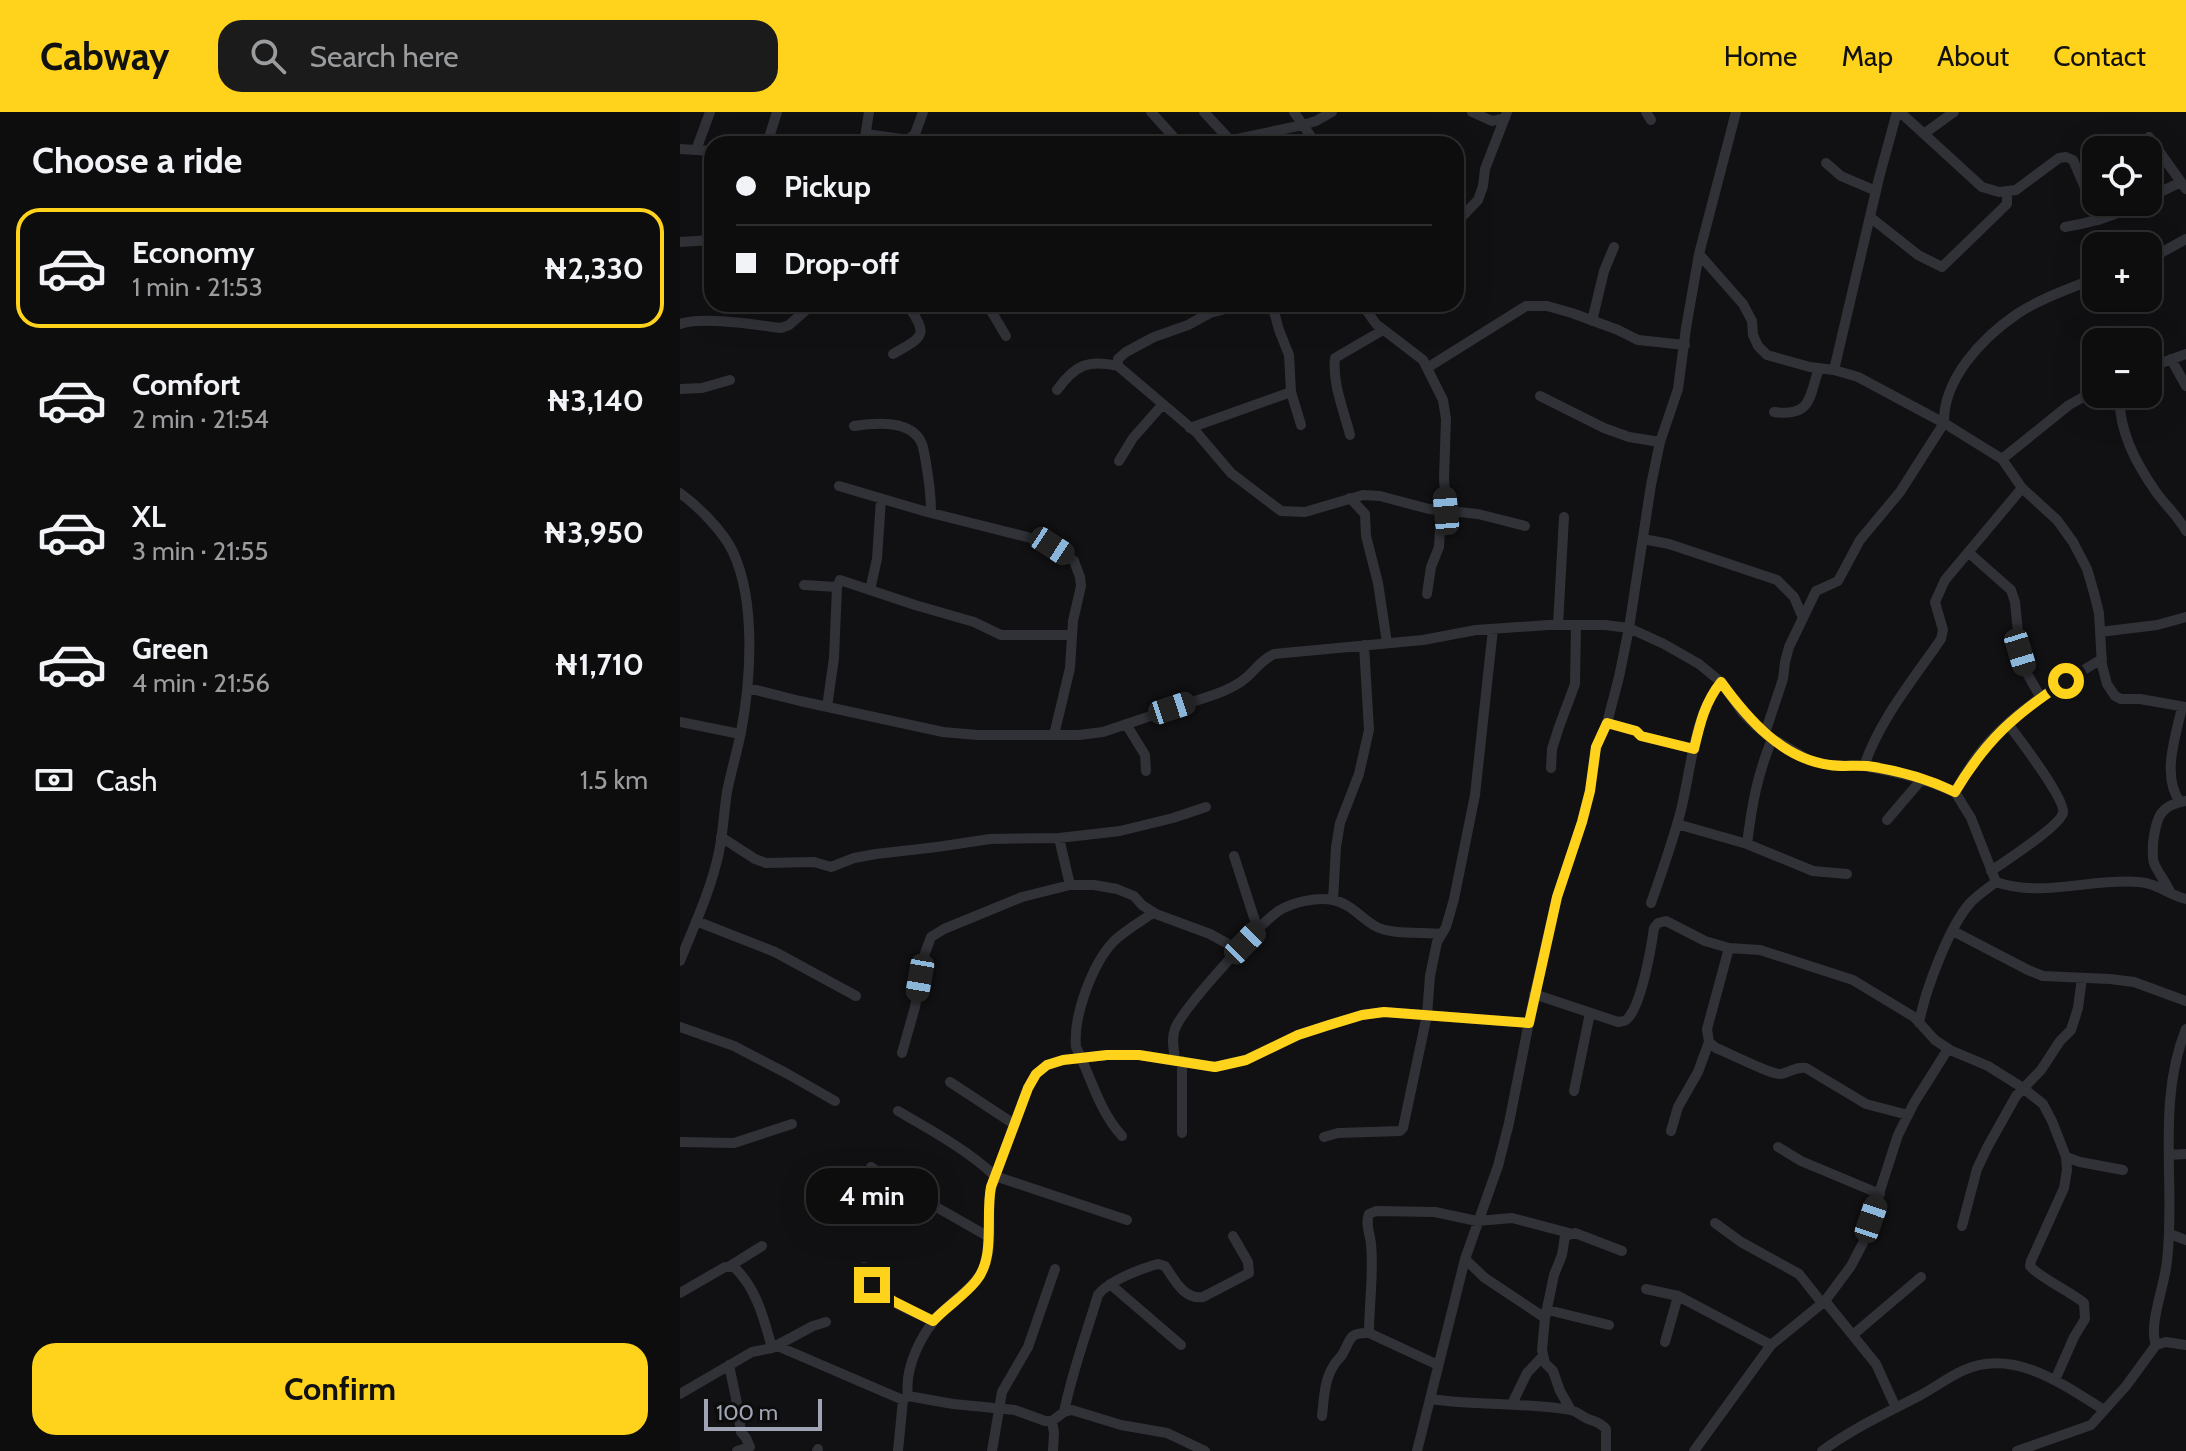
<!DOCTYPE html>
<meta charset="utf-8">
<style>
body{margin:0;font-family:Cabin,sans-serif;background:#1b1b1c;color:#f1f3f6;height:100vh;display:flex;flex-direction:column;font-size:30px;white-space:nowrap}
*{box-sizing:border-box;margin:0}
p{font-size:26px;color:#9a9c9e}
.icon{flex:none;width:44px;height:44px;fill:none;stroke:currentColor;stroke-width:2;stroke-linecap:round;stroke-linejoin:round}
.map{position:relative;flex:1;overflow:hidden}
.panel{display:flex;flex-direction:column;background:#0d0d0e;width:680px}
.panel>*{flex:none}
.hud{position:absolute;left:24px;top:24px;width:760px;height:176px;border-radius:24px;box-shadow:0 8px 32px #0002,0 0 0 2px #2d2d2e;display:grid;align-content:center;height:176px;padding:0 32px;background:#0d0d0e}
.tools{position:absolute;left:1402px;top:24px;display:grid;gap:16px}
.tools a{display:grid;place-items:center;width:80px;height:80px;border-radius:16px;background:#0d0d0e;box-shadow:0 8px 32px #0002,0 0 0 2px #2d2d2e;font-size:40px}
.scale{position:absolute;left:24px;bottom:20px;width:118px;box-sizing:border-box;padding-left:8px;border:4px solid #a1a4b5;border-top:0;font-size:22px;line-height:28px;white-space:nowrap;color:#a1a4b5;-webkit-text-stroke:6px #0c0c0d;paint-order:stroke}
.end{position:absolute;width:36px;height:36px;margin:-18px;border:10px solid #ffd31c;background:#111;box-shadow:0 0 0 4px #111}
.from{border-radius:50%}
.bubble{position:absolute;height:56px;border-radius:24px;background:#0d0d0e;box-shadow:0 8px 32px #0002,0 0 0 2px #2d2d2e;font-size:26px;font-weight:700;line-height:56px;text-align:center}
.car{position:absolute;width:24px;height:48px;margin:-24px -12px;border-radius:10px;box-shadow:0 0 6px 2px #0007;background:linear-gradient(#222 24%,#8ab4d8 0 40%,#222 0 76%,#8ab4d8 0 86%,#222 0)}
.hud b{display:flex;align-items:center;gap:28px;height:76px;font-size:30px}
.hud b+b{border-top:2px solid #2d2d2e}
.hud i{width:20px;height:20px;background:#f1f3f6}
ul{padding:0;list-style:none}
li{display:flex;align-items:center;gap:24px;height:120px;margin:0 16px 12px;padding:0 16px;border:4px solid transparent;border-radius:24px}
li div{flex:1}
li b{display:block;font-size:30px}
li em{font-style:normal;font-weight:700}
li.selected{border-color:#ffd31c}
li>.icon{width:72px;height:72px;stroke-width:1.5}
h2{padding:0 32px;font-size:36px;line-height:96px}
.pay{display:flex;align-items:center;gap:20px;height:88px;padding:0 32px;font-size:30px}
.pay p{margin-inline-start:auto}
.primary-button{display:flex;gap:16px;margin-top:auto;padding:16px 32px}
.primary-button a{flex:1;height:92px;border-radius:24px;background:#ffd31c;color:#111;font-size:32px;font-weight:700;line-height:92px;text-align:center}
header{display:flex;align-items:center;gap:48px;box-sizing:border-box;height:112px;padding:0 40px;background:#ffd31c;color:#111}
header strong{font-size:38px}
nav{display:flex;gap:44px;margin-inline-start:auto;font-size:28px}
.search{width:560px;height:72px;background:#1b1b1c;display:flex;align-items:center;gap:20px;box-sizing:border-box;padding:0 28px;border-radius:24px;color:#9a9c9e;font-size:30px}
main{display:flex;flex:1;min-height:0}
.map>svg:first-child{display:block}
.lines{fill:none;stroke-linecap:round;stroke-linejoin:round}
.minor{stroke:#313238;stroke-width:10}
.route{stroke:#ffd31c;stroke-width:10}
</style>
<header>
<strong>Cabway</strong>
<div class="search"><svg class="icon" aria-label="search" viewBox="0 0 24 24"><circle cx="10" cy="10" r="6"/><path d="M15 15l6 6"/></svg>Search here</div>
<nav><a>Home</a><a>Map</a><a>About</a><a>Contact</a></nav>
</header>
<main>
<section class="panel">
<h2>Choose a ride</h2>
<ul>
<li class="selected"><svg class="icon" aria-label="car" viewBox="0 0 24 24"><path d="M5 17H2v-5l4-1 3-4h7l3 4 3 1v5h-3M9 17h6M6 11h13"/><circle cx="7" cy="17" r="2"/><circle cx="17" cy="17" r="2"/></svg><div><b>Economy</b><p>1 min · 21:53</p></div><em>₦2,330</em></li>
<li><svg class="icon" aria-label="car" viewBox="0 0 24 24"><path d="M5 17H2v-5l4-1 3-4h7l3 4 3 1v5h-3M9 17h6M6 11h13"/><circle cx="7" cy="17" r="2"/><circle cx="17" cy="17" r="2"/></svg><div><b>Comfort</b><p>2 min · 21:54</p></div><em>₦3,140</em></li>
<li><svg class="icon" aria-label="car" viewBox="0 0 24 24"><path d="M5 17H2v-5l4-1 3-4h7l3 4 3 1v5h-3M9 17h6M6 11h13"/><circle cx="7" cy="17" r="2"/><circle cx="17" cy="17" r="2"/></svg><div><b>XL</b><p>3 min · 21:55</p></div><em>₦3,950</em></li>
<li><svg class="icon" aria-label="car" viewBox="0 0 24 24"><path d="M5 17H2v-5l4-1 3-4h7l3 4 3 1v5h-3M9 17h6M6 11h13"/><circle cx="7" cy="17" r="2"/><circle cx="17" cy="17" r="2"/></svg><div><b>Green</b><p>4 min · 21:56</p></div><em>₦1,710</em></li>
</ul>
<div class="pay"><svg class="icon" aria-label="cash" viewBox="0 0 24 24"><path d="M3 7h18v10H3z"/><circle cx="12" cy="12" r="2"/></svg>Cash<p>1.5 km</p></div>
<div class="primary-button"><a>Confirm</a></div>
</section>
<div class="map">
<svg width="1506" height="1339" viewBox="0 0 1506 1339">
<rect width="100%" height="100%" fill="#111113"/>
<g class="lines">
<!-- minor -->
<path class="minor" d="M471,0L500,32
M524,0L549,27
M614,0L636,32
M792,0L812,9L825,6
M966,0L971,8
M1220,0L1302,75L1319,80L1336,78L1379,46L1386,45L1393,48L1419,108
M1245,21L1274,0
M186,22L228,28L235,22L243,0
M1469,25L1506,77
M87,32L97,0
M184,32L189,0
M533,32L623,13L636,9L652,0
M0,37L32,39
M16,38L30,0
M1146,51L1161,64L1196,79
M1468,86L1501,70
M1190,105L1238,143L1262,155L1327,92V79
M776,111L798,88L803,74L805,57L827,0
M1385,115C1413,110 1436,104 1461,90
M0,130L32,128
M1019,142L1063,192L1072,209L1073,223L1078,234L1087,243L1130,255L1154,258
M1468,148L1506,127
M1416,166C1391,176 1359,187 1337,202C1302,226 1263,267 1264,311L1322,347L1342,376L1377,408L1393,430L1407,457L1414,481L1419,501L1422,553L1427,572L1435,584L1441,587H1460L1506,595
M307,192L326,224
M565,192L530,201L508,213L474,225L446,240L438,247V254L517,321L551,361L601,399L625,400L683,383L700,384L749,397L798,402L845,414
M592,192L599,218L609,243L611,280L621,313
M682,192L696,212L743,248L763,288L766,307L764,366L766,399L760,418L759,435L751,455L747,482
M912,209L924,159L934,135
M0,212C21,204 77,213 101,216L109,213L133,192
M213,242C244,224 249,224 227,192
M1491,247L1506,274
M747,256L846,194H867L892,201L938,218L958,228L1005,233
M1468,256L1506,242
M0,277L22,276L50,268
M377,278C395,253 408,247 438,254
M1439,282C1439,319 1455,350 1476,380C1486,394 1498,404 1506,419
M860,284L924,316L949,325L980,330
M1094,300C1132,305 1129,285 1139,256
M174,314C195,311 232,307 242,332C244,338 245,345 246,351C249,368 251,384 251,401
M510,316L611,280
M670,323C664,299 652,271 655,246L703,218
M1322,347L1389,293L1416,278
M439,349L453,326L483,292
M159,374L247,400L355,427L372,434L394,449L400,465L401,474L393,509L390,556L374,623
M0,381C18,394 43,419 53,440C76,490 71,567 61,620C57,640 51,660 47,680C44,700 43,720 39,740C31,778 14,814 0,849
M670,386L685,402L686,424L698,471L707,531
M963,427L989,432L1097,468L1114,485L1123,506
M1288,440L1331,478L1335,490L1340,540L1344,556L1361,586
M124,473L157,475
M190,478L197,447L201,387
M878,513L884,405
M1420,520L1477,513L1506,505
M68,576L120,589L263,620L297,623H399L423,620L536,582C547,578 558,573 567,565C578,555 579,550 594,542L743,528L796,518L868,513H925L949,516L984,532L1019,552L1041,570L1062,600L1076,614L1088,624L1129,648L1149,653L1184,654L1204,658L1242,667L1275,680L1291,706L1316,770C1361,786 1412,766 1459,770C1477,771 1489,783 1506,787
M147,595L154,546L157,475L160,468L235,493L294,510L321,523H392
M0,610L60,622
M927,611L956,619L961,624L1014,637
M446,612L465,643L466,659
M1085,621L1103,567L1105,550L1109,535L1136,479L1158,469L1180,428L1220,380L1264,311L1178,265L1154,258L1199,66L1217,0
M1184,654C1200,607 1233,568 1261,527L1263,518L1255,490L1265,468L1342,376
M871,656L872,637L879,615L895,572L896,513
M1275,680C1285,662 1296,644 1310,629C1341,595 1383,570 1422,547
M1500,690C1481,663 1496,624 1502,595
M1207,708L1242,667
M997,712L1067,732L1133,759L1167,762
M41,725L75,747L86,751L134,750L151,755L174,746L196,742L257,735L310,727L379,726L440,719L493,706L526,695
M379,726L390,773
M1067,732C1072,692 1077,664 1092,627
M554,744L578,818
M1311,759C1325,749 1379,715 1383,701C1386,688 1338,625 1328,612
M1490,780C1486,770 1478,761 1474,751C1472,745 1473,737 1473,731C1476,707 1479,693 1506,689
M653,788L656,735L660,711L679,662L689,618L684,533
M971,791C982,760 993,729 1001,698C1012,654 1013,606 1041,570
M16,809L95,840L176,884
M1273,819L1348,858L1363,864L1430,867L1454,870L1506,889
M1049,836L1027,917L1029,930L1036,936C1049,941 1091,963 1101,962C1111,960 1116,954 1126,956L1186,992L1228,1003
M854,882L938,910C944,909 945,910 949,905C962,889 971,837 974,816L978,811L986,809L1025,829L1049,836L1080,838L1173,868L1234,905L1255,928L1270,938L1308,954L1343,976L1363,992L1372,1009L1386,1045L1387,1058L1384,1076L1351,1149L1350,1154C1356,1163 1392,1181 1404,1191L1405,1207L1394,1225L1375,1268
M1239,911C1245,879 1269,814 1291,790C1298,783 1308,776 1316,770
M0,915L54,934L106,961L155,989
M222,941L235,895L245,841L251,825L264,817L342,785L390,773H414L437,777L454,784L462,793L476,802L530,822L559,838
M495,948C494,938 491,927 495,917C502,897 581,810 600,798C614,790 636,785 653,788C670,791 681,806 695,814C710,823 742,820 761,822
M502,949V1021
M270,970L334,1012
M894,979L910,901
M218,999C252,1019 286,1037 315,1064L447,1108
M991,1019L998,995L1018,960L1029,930
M442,1024C419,999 411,965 396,935C393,904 412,853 433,830C444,819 460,810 473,801
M644,1025L658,1021L720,1019L723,1016L747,903L750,864L757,830L766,815L774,787L795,683L813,517
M0,1030L54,1031L112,1012
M1098,1035L1121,1049L1200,1082
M1489,1043L1506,1042
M1386,1045L1400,1050L1443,1058
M191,1055L207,1067L309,1125
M1035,1111L1061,1130L1119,1162L1142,1191
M1282,1114L1297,1057L1308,1034L1336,984L1361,958L1380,929L1391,918L1398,896L1402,866
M1490,1122L1506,1128
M785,1147L805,1166L865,1206
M50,1154L82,1134
M184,1155C189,1185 229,1197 253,1209
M430,1172L501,1233
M966,1177L998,1184L985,1230
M0,1181L45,1155H54C77,1177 84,1207 92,1236
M998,1184L1091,1233
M1145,1189L1196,1252L1216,1296
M868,1198L929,1213
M689,1221C689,1191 694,1162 691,1132C690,1122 685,1111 689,1102L696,1099L755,1100L797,1109L832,1106L889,1121
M1174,1222L1241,1165
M95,1233L223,1288L228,1284L273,1292L335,1298L365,1309H372L384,1300L392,1298L441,1313L487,1321L525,1339
M1476,1233C1468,1213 1485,1173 1487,1149C1496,1072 1476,991 1506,917
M49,1253L57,1291L61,1320L66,1326L70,1335L57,1339
M0,1282L72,1240L92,1236L133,1214L146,1210
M228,1284C224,1256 242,1219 262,1200C276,1186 296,1174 304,1155C314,1131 306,1102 311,1075L348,976L356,962L367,953L383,948L427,943H459L535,955L566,948L618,923L649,913L682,903L704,900L849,911
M750,1287C797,1294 844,1290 891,1298
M832,1292L847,1261L863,1244
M384,1300C392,1260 406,1223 418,1183C428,1169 462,1156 478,1152L485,1154C494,1167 504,1188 523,1185L569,1161L568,1150L553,1124
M642,1304C644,1287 644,1268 654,1253C656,1249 659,1247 662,1243C671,1228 668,1220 689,1221L758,1253
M372,1309L374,1321L373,1339
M137,1339L138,1337
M218,1339L223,1288
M312,1339L322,1280L348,1235L375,1157
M737,1339L785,1147L818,1054L829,1011L853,890L877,785L902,710L910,679L916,635L927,611L939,565L949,516L971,373L980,330L998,277L1006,216L1019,142L1056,0
M926,1339V1317C919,1309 914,1310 906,1306C900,1303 898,1300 891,1298L880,1279L873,1259L865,1251L862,1238L865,1206L874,1163L882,1143L885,1124L895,1121L942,1139
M1014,1339L1091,1233L1145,1189L1171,1154L1183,1131L1218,1023L1234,991L1268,937
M1142,1339C1172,1317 1206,1301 1239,1284C1254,1276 1267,1266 1282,1259C1333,1235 1382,1272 1424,1298
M1337,1339L1411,1313L1446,1274L1476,1233L1486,1230L1506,1233"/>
</g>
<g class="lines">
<!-- route -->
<path class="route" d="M192,1173L213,1189L253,1209C266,1195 284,1184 296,1169C316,1145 305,1105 311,1075L348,976L356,962L367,953L383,948L427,943H459L535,955L566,948L618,923L649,913L682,903L704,900L849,911L877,785L902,710L910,679L916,635L927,611L956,619L961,624L1014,637C1020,611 1025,590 1041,570C1067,606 1102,647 1150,653C1162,655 1174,653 1187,654C1216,658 1248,667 1275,680C1306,628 1335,602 1386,569"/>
</g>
</svg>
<div class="tools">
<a><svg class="icon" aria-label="locate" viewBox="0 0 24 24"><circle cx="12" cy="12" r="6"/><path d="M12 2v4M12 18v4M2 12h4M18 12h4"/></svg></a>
<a>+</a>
<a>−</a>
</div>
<div class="scale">100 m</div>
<i class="end from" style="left:1386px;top:569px"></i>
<i class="end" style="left:192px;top:1173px"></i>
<div class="bubble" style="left:126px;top:1056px;width:132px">4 min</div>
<i class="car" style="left:766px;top:399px;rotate:355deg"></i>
<i class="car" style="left:372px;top:434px;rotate:123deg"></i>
<i class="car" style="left:1340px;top:540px;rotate:163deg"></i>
<i class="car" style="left:492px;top:596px;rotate:72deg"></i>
<i class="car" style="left:565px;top:831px;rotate:44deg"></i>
<i class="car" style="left:240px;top:866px;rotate:190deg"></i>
<i class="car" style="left:1191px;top:1107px;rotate:19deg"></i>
<div class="hud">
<b><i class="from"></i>Pickup</b>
<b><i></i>Drop-off</b>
</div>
</div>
</main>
